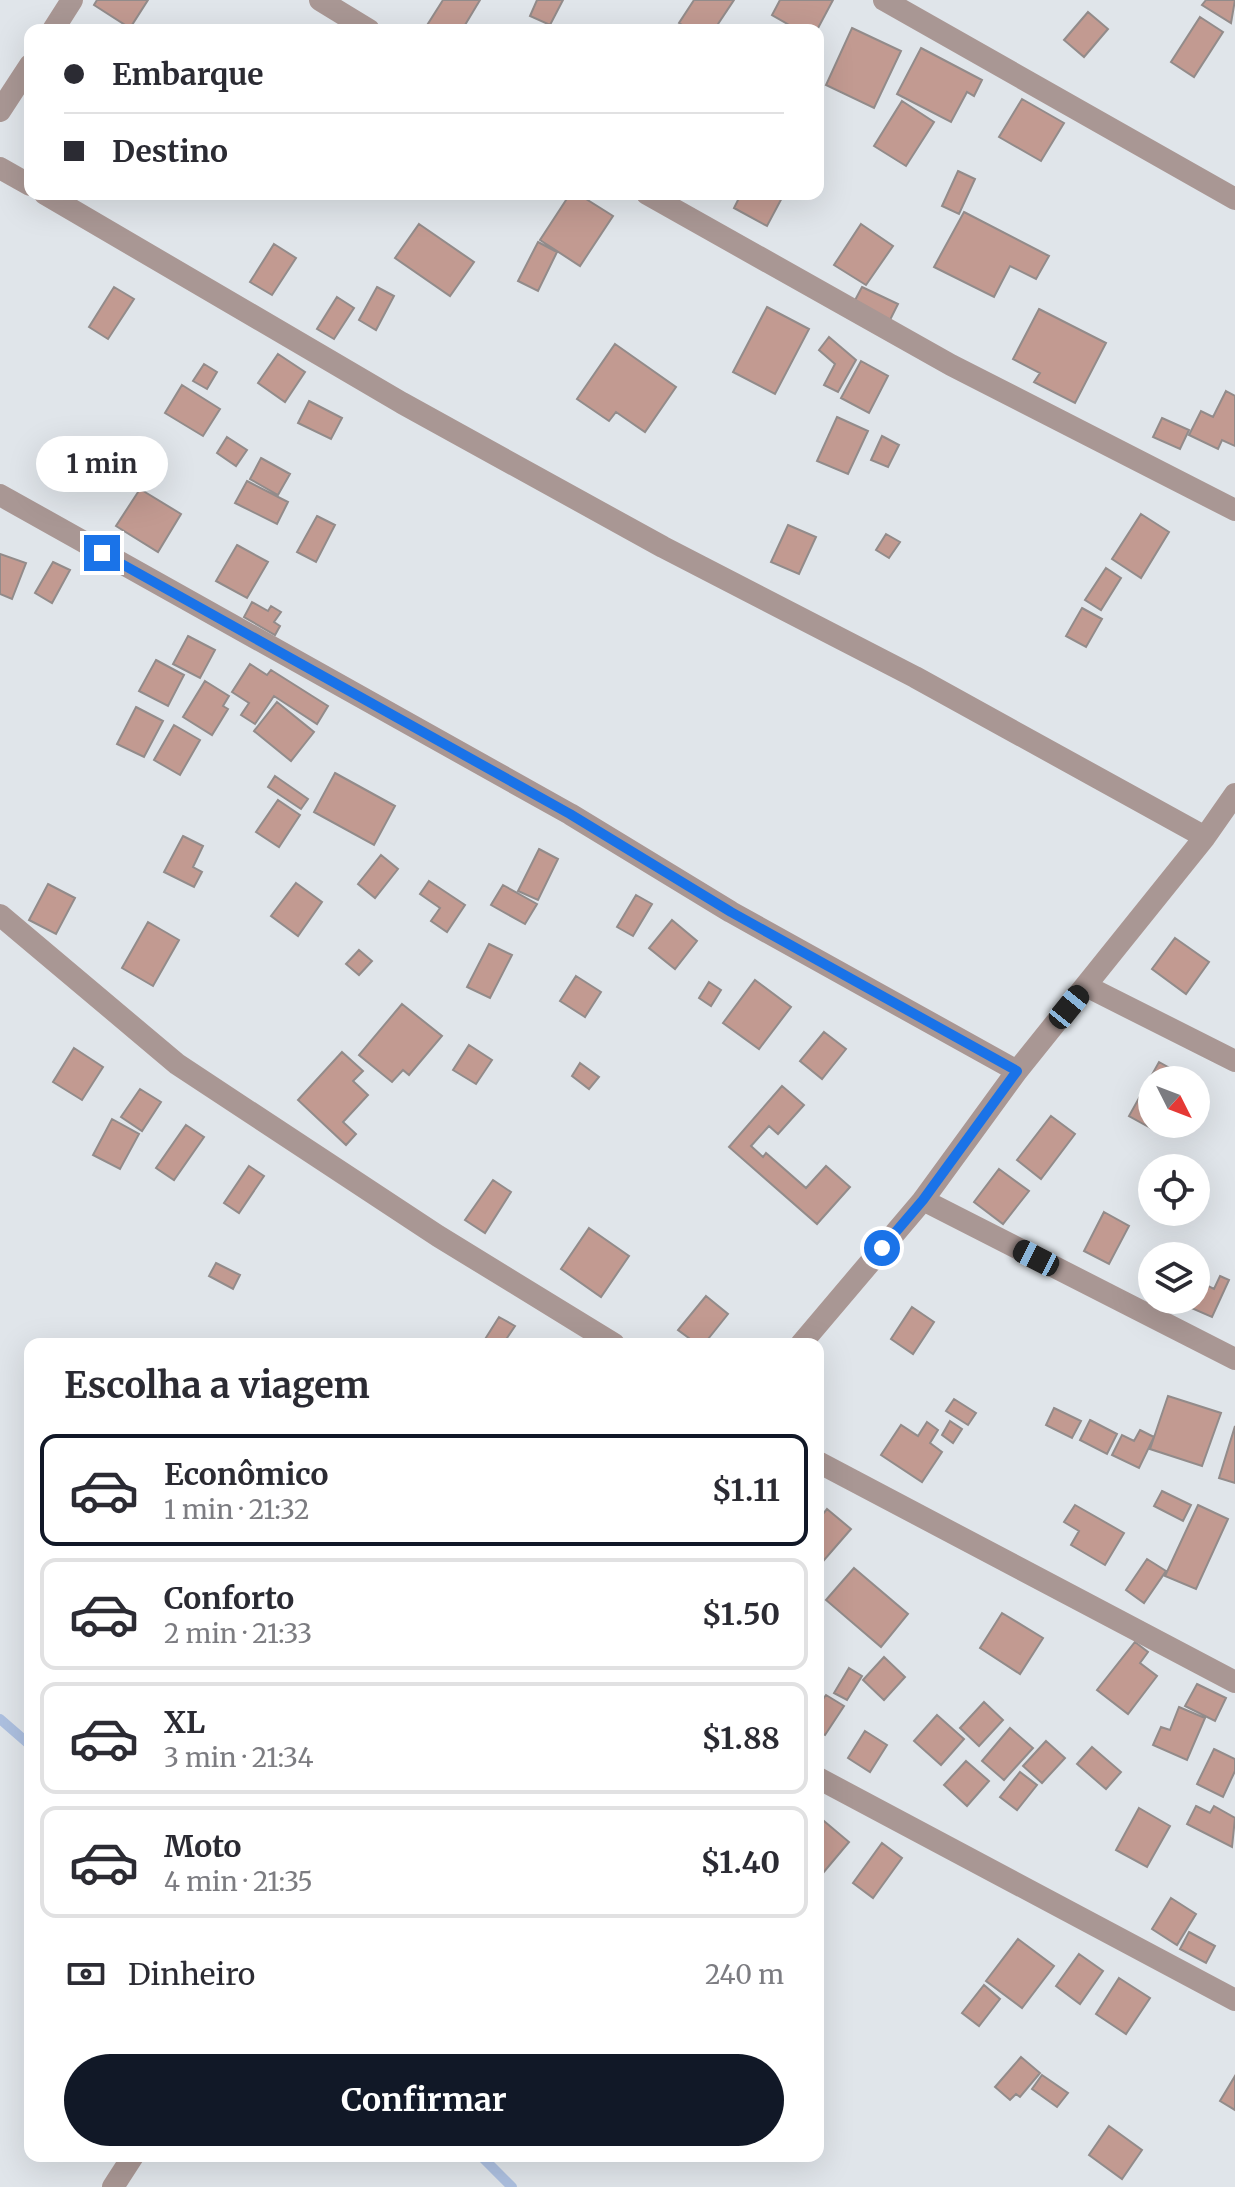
<!DOCTYPE html>
<html lang="pt">
<meta charset="utf-8">
<style>
body{margin:0;font-family:Merriweather,serif;background:#f2f2f3;color:#2b2b33;height:100vh;display:flex;flex-direction:column;font-size:30px;white-space:nowrap}
*{box-sizing:border-box;margin:0}
p{font-size:26px;color:#7c7c81}
.icon{flex:none;width:44px;height:44px;fill:none;stroke:currentColor;stroke-width:2;stroke-linecap:round;stroke-linejoin:round}
.map{position:relative;flex:1;overflow:hidden}
.details{position:absolute;left:24px;top:1338px;width:800px;height:824px;display:flex;flex-direction:column;background:#fff;border-radius:16px;box-shadow:0 8px 32px #0002}
.details>*{flex:none}
.banner{position:absolute;left:24px;top:24px;width:800px;height:176px;border-radius:16px;box-shadow:0 8px 32px #0002;display:grid;align-content:center;height:176px;padding:0 40px;background:#fff}
.needle{width:52px;rotate:132deg}
.tools{position:absolute;left:1138px;top:1066px;display:grid;gap:16px}
.tools a{display:grid;place-items:center;width:72px;height:72px;border-radius:50%;background:#fff;box-shadow:0 8px 32px #0002;font-size:40px}
.end{position:absolute;width:36px;height:36px;margin:-18px;border:10px solid #1a73e8;background:#fff;box-shadow:0 0 0 4px #fff}
.from{border-radius:50%}
.bubble{position:absolute;height:56px;border-radius:28px;background:#fff;box-shadow:0 8px 32px #0002;font-size:26px;font-weight:700;line-height:56px;text-align:center}
.car{position:absolute;width:24px;height:48px;margin:-24px -12px;border-radius:10px;box-shadow:0 0 6px 2px #0007;background:linear-gradient(#222 24%,#8ab4d8 0 40%,#222 0 76%,#8ab4d8 0 86%,#222 0)}
.banner b{display:flex;align-items:center;gap:28px;height:76px;font-size:30px}
.banner b+b{border-top:2px solid #e1e1e2}
.banner i{width:20px;height:20px;background:#2b2b33}
ul{padding:0;list-style:none}
li{display:flex;align-items:center;gap:24px;height:112px;margin:0 16px 12px;padding:0 24px;border:4px solid #e1e1e2;border-radius:16px}
li div{flex:1}
li b{display:block;font-size:30px}
li em{font-style:normal;font-weight:700}
li.selected{border-color:#111827}
li>.icon{width:72px;height:72px;stroke-width:1.5}
h2{padding:0 40px;font-size:36px;line-height:96px}
.pay{display:flex;align-items:center;gap:20px;height:88px;padding:0 40px;font-size:30px}
.pay p{margin-inline-start:auto}
.button{display:flex;gap:16px;margin-top:auto;padding:16px 40px}
.button a{flex:1;height:92px;border-radius:48px;background:#111827;color:#fff;font-size:32px;font-weight:700;line-height:92px;text-align:center}
.map>svg:first-child{display:block}
.lines{fill:none;stroke-linecap:round;stroke-linejoin:round}
.stream{stroke:#adc0e0;stroke-width:10}
.building{fill:#c29a91;stroke:#928b8a;stroke-width:2}
.minor{stroke:#a99794;stroke-width:22}
.route{stroke:#1a73e8;stroke-width:10}
</style>
<div class="map">
<svg width="1235" height="2187" viewBox="0 0 1235 2187">
<rect width="100%" height="100%" fill="#e0e5ea"/>
<g class="lines">
<!-- stream -->
<path class="stream" d="M0,1719L30,1745
M481,2156L512,2187"/>
</g>
<!-- building -->
<path class="building" d="M97,0H148L130,28L94,5Z
M443,0H480L462,30H424Z
M537,0H563L550,25L530,16Z
M694,0H734L714,30H691L679,23Z
M780,0H833L817,30H798L772,15Z
M1206,0H1235L1231,23L1202,5Z
M1088,12L1108,29L1084,57L1064,40Z
M1200,17L1223,32L1194,77L1171,62Z
M852,28L901,51L874,108L826,85Z
M921,48L982,80L974,96L967,92L951,122L897,94Z
M1022,99L1064,123L1041,161L999,137Z
M902,101L934,122L906,166L874,146Z
M958,171L975,179L959,214L942,206Z
M570,194H578L613,216L580,266L540,240Z
M741,194H784L767,226L734,208Z
M964,212L1049,256L1036,279L1010,266L994,297L934,267Z
M419,224L474,262L450,296L395,258Z
M861,224L893,246L866,285L834,265Z
M538,242L557,252L538,291L518,281Z
M274,244L296,258L272,295L250,282Z
M114,287L134,299L108,339L89,327Z
M377,287L394,296L376,330L359,320Z
M862,287L898,304L890,320L854,302Z
M337,297L354,308L334,339L317,329Z
M767,307L809,329L775,394L733,372Z
M1039,309L1106,343L1075,403L1034,382L1040,373L1013,359Z
M829,337L856,360L838,392L824,385L835,364L819,350Z
M615,344L676,387L645,432L616,412L609,421L577,399Z
M278,354L305,372L285,402L258,383Z
M861,361L888,376L869,413L841,398Z
M204,364L217,372L207,389L193,381Z
M182,385L220,409L203,436L165,413Z
M1226,391L1235,396V446L1222,440L1218,449L1189,435L1201,411L1213,417Z
M309,401L342,418L331,439L298,423Z
M837,417L868,431L848,474L817,461Z
M1162,418L1189,430L1180,449L1153,437Z
M882,436L899,445L888,467L871,460Z
M227,437L247,450L236,466L217,453Z
M261,458L290,474L278,495L250,479Z
M247,481L288,502L277,524L235,503Z
M140,489L181,514L158,552L116,526Z
M1141,514L1169,532L1141,578L1112,559Z
M317,516L335,525L316,562L297,552Z
M788,525L816,537L799,574L771,562Z
M886,534L900,542L889,558L876,550Z
M237,545L268,562L247,598L216,581Z
M0,554L26,563L12,599L0,594Z
M53,562L70,570L52,603L35,593Z
M1106,568L1121,578L1101,610L1085,600Z
M252,602L268,611L271,606L281,612L274,622L280,626L275,635L244,617Z
M1082,608L1102,619L1086,647L1066,636Z
M188,636L215,650L200,678L173,664Z
M156,660L184,675L168,706L139,691Z
M250,664L267,675L271,670L328,706L317,724L274,696L255,724L241,715L249,703L232,692Z
M205,681L229,696L223,706L228,709L212,735L183,717Z
M277,702L314,732L291,761L254,731Z
M136,707L163,721L144,757L117,744Z
M174,725L200,740L180,775L154,760Z
M335,773L395,806L374,845L314,812Z
M275,776L308,799L301,809L268,787Z
M278,800L300,815L279,847L256,832Z
M183,836L203,846L193,867L202,872L194,887L164,872Z
M539,849L558,859L538,900L518,891Z
M381,855L398,869L375,898L358,884Z
M429,881L465,905L447,932L431,921L440,908L420,894Z
M296,883L322,902L298,936L271,916Z
M48,884L75,898L56,934L29,920Z
M503,885L537,904L525,924L491,905Z
M636,895L652,904L633,936L617,927Z
M672,920L697,941L675,969L649,948Z
M148,922L179,940L153,986L122,968Z
M1175,938L1209,962L1186,994L1152,969Z
M489,944L512,955L490,998L467,987Z
M359,950L372,961L359,975L346,964Z
M576,976L601,992L585,1017L560,1001Z
M755,980L791,1007L759,1049L723,1023Z
M709,982L721,990L711,1006L699,998Z
M402,1004L442,1036L409,1075L403,1070L392,1082L359,1055Z
M824,1032L846,1049L822,1079L800,1061Z
M469,1045L492,1060L476,1084L453,1070Z
M74,1048L103,1067L82,1100L53,1082Z
M342,1052L363,1071L353,1081L368,1095L343,1122L356,1134L346,1145L298,1100Z
M1159,1062L1186,1077L1152,1080V1124H1160L1156,1131L1129,1116Z
M580,1063L599,1077L589,1089L572,1076Z
M782,1086L804,1105L778,1134L769,1126L751,1146L763,1157L766,1153L806,1188L826,1166L850,1187L817,1224L729,1147Z
M140,1089L161,1102L142,1131L121,1117Z
M1051,1116L1075,1134L1041,1179L1017,1160Z
M112,1119L139,1134L120,1169L93,1155Z
M186,1125L204,1137L174,1180L156,1168Z
M249,1166L264,1176L239,1213L224,1203Z
M999,1169L1029,1191L1003,1224L974,1202Z
M493,1180L511,1192L485,1233L465,1220Z
M1104,1212L1129,1226L1109,1264L1084,1251Z
M589,1228L629,1256L601,1297L561,1269Z
M216,1263L240,1275L233,1289L209,1276Z
M1220,1276L1229,1280L1212,1317L1189,1307L1196,1300L1200,1282L1214,1289Z
M706,1296L728,1314L704,1344H697L678,1330Z
M912,1307L934,1322L913,1354L891,1339Z
M499,1317L515,1326L503,1344H482Z
M1168,1396L1221,1413L1202,1466L1150,1449Z
M954,1399L976,1413L968,1425L946,1411Z
M1054,1408L1081,1421L1072,1438L1046,1425Z
M1090,1420L1117,1434L1107,1454L1080,1440Z
M950,1421L962,1429L953,1443L942,1435Z
M927,1422L938,1430L930,1443L942,1452L922,1482L881,1455L901,1425L918,1436Z
M1235,1426V1483L1219,1478Z
M1140,1430L1154,1437L1139,1468L1112,1455L1122,1435L1134,1441Z
M1162,1491L1191,1505L1183,1521L1154,1506Z
M1075,1505L1124,1533L1105,1565L1071,1545L1079,1531L1064,1522Z
M1198,1505L1228,1519L1196,1589L1165,1576Z
M827,1509L851,1529L819,1566L818,1520Z
M1147,1559L1166,1571L1144,1603L1126,1590Z
M854,1568L908,1614L881,1647L826,1600Z
M1002,1613L1043,1638L1020,1674L980,1648Z
M1135,1642L1148,1652L1140,1663L1157,1676L1128,1714L1097,1690Z
M884,1657L905,1677L884,1700L863,1680Z
M849,1668L862,1676L847,1700L834,1693Z
M1197,1684L1226,1698L1215,1721L1185,1706Z
M826,1695L844,1706L825,1735L818,1731V1706Z
M984,1702L1003,1720L979,1746L960,1728Z
M1179,1707L1205,1718L1187,1760L1153,1745L1161,1727L1170,1730Z
M937,1715L964,1739L941,1765L914,1741Z
M1010,1728L1033,1748L1004,1780L982,1761Z
M865,1731L887,1745L870,1772L848,1758Z
M1046,1741L1065,1758L1042,1783L1023,1766Z
M1092,1747L1121,1772L1106,1789L1077,1764Z
M1214,1749L1235,1759V1771L1223,1797L1197,1784Z
M966,1761L989,1781L967,1806L944,1785Z
M1020,1772L1037,1785L1017,1810L1000,1797Z
M1196,1806L1210,1813L1214,1806L1235,1818L1232,1847L1187,1824Z
M1139,1808L1170,1826L1147,1867L1116,1850Z
M818,1816L849,1842L818,1879Z
M882,1843L902,1858L873,1898L853,1883Z
M1171,1898L1196,1914L1177,1945L1152,1929Z
M1189,1932L1215,1946L1206,1963L1180,1949Z
M1018,1939L1054,1966L1022,2008L986,1981Z
M1079,1954L1103,1971L1080,2004L1056,1986Z
M1119,1978L1150,1998L1126,2034L1096,2014Z
M984,1985L1000,1999L979,2026L962,2013Z
M1021,2057L1040,2073L1020,2097L1016,2094L1010,2100L995,2087Z
M1042,2075L1068,2093L1057,2107L1032,2089Z
M1235,2076V2110L1220,2101Z
M1109,2126L1142,2150L1122,2179L1089,2155Z"/>
<g class="lines">
<!-- minor -->
<path class="minor" d="M320,0L369,30
M884,0L1235,199
M53,30L72,0
M0,111L30,65
M0,168L30,185
M45,194L402,403L663,547L915,677L1205,837
M647,194L951,365L1235,510
M0,495L570,814L731,912L1017,1071
M0,915L177,1064L438,1236L614,1344
M1086,986L1235,1061
M923,1200L1235,1359
M801,1344L923,1200L1017,1071L1205,837L1235,794
M818,1462L1235,1682
M818,1778L1235,2000
M113,2187L133,2156"/>
</g>
<g class="lines">
<!-- route -->
<path class="route" d="M102,553L570,814L731,912L1017,1071L923,1200L882,1248"/>
</g>
</svg>
<div class="tools">
<a><svg class="needle" viewBox="-14 -14 28 28"><path d="M0-13l5 13h-10z" fill="#e53935"/><path d="M0 13l5-13h-10z" fill="#7c7c81"/></svg></a>
<a><svg class="icon" aria-label="locate" viewBox="0 0 24 24"><circle cx="12" cy="12" r="6"/><path d="M12 2v4M12 18v4M2 12h4M18 12h4"/></svg></a>
<a><svg class="icon" aria-label="layers" viewBox="0 0 24 24"><path d="M12 4l9 5-9 5-9-5zM3 14l9 5 9-5"/></svg></a>
</div>
<i class="end from" style="left:882px;top:1248px"></i>
<i class="end" style="left:102px;top:553px"></i>
<div class="bubble" style="left:36px;top:436px;width:132px">1 min</div>
<i class="car" style="left:1069px;top:1007px;rotate:39deg"></i>
<i class="car" style="left:1036px;top:1258px;rotate:297deg"></i>
<div class="banner">
<b><i class="from"></i>Embarque</b>
<b><i></i>Destino</b>
</div>
<section class="details">
<h2>Escolha a viagem</h2>
<ul>
<li class="selected"><svg class="icon" aria-label="car" viewBox="0 0 24 24"><path d="M5 17H2v-5l4-1 3-4h7l3 4 3 1v5h-3M9 17h6M6 11h13"/><circle cx="7" cy="17" r="2"/><circle cx="17" cy="17" r="2"/></svg><div><b>Econômico</b><p>1 min · 21:32</p></div><em>$1.11</em></li>
<li><svg class="icon" aria-label="car" viewBox="0 0 24 24"><path d="M5 17H2v-5l4-1 3-4h7l3 4 3 1v5h-3M9 17h6M6 11h13"/><circle cx="7" cy="17" r="2"/><circle cx="17" cy="17" r="2"/></svg><div><b>Conforto</b><p>2 min · 21:33</p></div><em>$1.50</em></li>
<li><svg class="icon" aria-label="car" viewBox="0 0 24 24"><path d="M5 17H2v-5l4-1 3-4h7l3 4 3 1v5h-3M9 17h6M6 11h13"/><circle cx="7" cy="17" r="2"/><circle cx="17" cy="17" r="2"/></svg><div><b>XL</b><p>3 min · 21:34</p></div><em>$1.88</em></li>
<li><svg class="icon" aria-label="car" viewBox="0 0 24 24"><path d="M5 17H2v-5l4-1 3-4h7l3 4 3 1v5h-3M9 17h6M6 11h13"/><circle cx="7" cy="17" r="2"/><circle cx="17" cy="17" r="2"/></svg><div><b>Moto</b><p>4 min · 21:35</p></div><em>$1.40</em></li>
</ul>
<div class="pay"><svg class="icon" aria-label="cash" viewBox="0 0 24 24"><path d="M3 7h18v10H3z"/><circle cx="12" cy="12" r="2"/></svg>Dinheiro<p>240 m</p></div>
<div class="button"><a>Confirmar</a></div>
</section>
</div>
